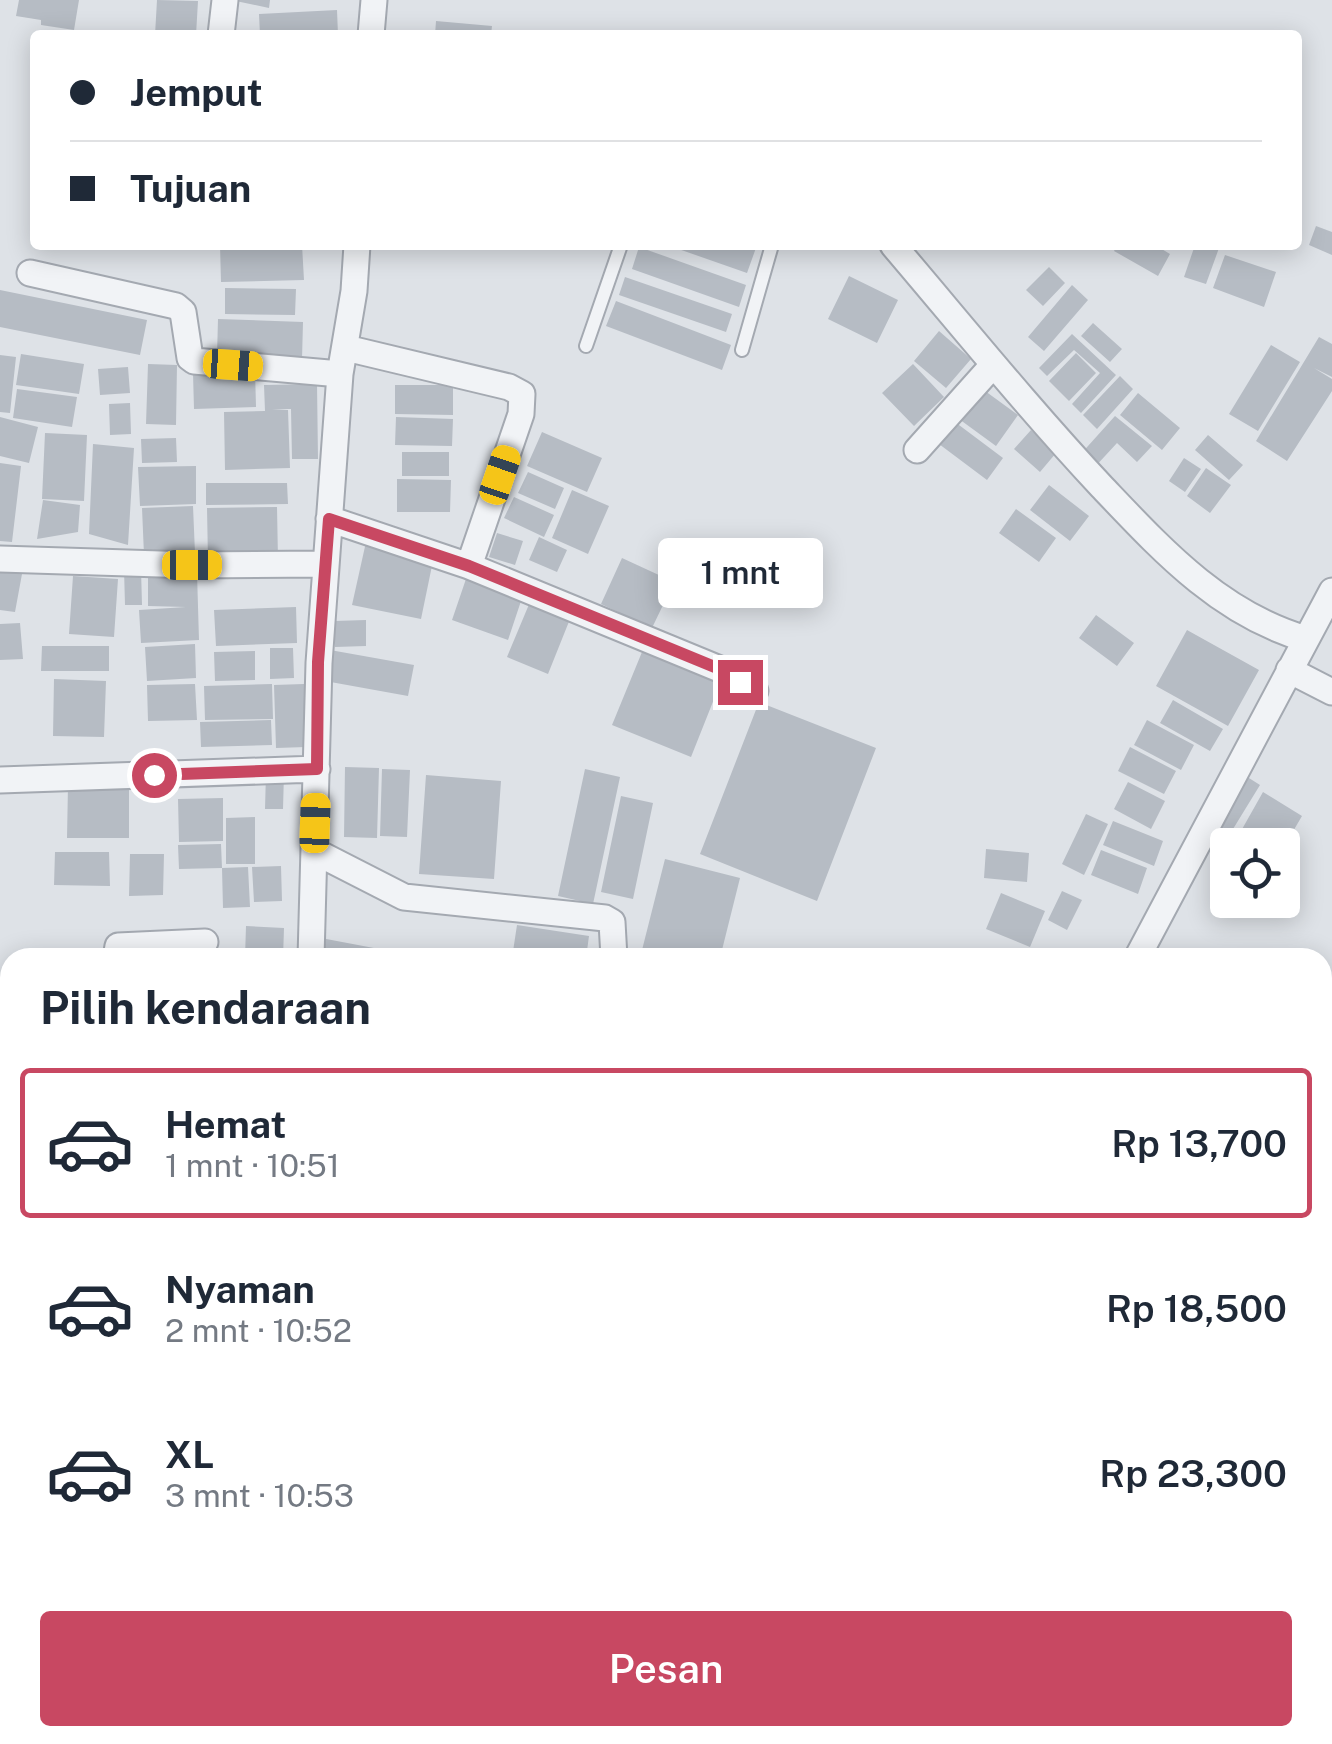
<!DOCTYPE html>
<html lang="id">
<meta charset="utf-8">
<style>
body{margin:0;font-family:"Public Sans",sans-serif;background:#f2f2f3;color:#1f2937;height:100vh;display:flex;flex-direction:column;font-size:38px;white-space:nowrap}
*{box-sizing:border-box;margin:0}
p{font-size:32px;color:#747a83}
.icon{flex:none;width:55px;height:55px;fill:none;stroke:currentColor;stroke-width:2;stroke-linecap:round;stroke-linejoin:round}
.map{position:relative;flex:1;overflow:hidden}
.sheet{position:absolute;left:0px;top:948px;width:1332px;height:798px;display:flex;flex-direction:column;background:#fff;border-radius:30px 30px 0 0;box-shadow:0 5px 25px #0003}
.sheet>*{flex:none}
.hud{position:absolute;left:30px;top:30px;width:1272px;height:220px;border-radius:10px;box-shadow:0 5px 25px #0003;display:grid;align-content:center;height:220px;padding:0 40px;background:#fff}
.buttons{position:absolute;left:1210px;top:828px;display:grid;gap:20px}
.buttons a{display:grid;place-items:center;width:90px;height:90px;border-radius:10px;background:#fff;box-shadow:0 5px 25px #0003;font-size:50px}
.end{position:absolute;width:45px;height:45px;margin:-22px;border:12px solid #c84862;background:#fff;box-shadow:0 0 0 5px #fff}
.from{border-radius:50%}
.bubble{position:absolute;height:70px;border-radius:10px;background:#fff;box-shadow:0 5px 25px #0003;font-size:32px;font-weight:600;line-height:70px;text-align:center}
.car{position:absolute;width:30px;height:60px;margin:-30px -15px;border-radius:12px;box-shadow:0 0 8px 2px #0007;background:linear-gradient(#f5c518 24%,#345 0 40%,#f5c518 0 76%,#345 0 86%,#f5c518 0)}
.hud b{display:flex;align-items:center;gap:35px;height:95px;font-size:38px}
.hud b+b{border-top:2px solid #e0e1e3}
.hud i{width:25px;height:25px;background:#1f2937}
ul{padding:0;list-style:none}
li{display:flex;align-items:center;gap:30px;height:150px;margin:0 20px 15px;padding:0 20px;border:5px solid transparent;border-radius:10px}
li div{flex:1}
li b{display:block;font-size:38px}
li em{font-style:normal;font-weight:600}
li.current{border-color:#c84862}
li>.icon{width:90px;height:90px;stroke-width:1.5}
h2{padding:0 40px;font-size:45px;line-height:120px}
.action{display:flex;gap:20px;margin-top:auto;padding:20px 40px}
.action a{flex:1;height:115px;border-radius:10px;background:#c84862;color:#fff;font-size:40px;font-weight:600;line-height:115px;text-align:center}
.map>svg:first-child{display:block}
.building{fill:#b6bcc4}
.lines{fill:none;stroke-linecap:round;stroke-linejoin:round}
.service-casing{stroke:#a4a9b1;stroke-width:16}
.minor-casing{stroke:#a4a9b1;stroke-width:29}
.service{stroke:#f1f3f6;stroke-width:12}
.minor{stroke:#f1f3f6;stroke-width:25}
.route{stroke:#c84862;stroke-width:12}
</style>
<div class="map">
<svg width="1332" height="1744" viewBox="0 0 1332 1744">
<rect width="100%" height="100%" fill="#dee2e7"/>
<!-- building -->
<path class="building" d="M19,0H79L74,30L41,25V20L16,16Z
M157,0L198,1L196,35H155Z
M231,0H270L269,8Z
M337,10L338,35H260L259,14Z
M436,21L492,26L491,35H435Z
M1316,226L1332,232V255L1309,245Z
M220,245H302L304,280L221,282Z
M667,245H757L747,273Z
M1117,245H1155L1170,254L1158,276L1114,251Z
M1195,245L1219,248L1206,284L1184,277Z
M639,247L746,285L739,307L632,269Z
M1225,255L1276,272L1264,307L1213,288Z
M1049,267L1065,283L1043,306L1026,290Z
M849,276L898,300L877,343L828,319Z
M625,277L732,314L726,332L619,295Z
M1072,285L1088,300L1044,351L1028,337Z
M225,288L296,289L295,315L225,314Z
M0,290L147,320L140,355L0,327Z
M616,301L731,345L722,370L606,326Z
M218,319L303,322L302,359L217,356Z
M1093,323L1122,349L1110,362L1081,336Z
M939,331L971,359L946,388L914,361Z
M1072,334L1116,375L1081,413L1072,404L1100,373L1074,350L1047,376L1039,368Z
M1319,337L1332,344V377L1314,368L1332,379V391L1287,461L1256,441Z
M1271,345L1300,362L1258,431L1229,414Z
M1076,353L1096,373L1069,401L1049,381Z
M21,354L84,364L79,394L16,385Z
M0,355L16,357L10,413L0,412Z
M148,364L177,365L176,425L146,424Z
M913,364L944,397L914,426L882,393Z
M128,367L130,393L100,395L98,369Z
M255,370L256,407L194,409L193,373Z
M1120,376L1133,389L1097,429L1083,415Z
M317,384L318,459H292L291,409H272L288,410L290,468L225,470L224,412L265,411L264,385Z
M395,385H453V415L395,414Z
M981,388L1018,415L996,446L959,419Z
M17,389L77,397L72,427L13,418Z
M1138,393L1180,428L1162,450L1120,415Z
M130,403L131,434L110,435L109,404Z
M1115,416L1152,446L1137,462L1117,443L1093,469L1079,456Z
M0,417L38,427L29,463L0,456Z
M396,417L453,419L452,446L395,445Z
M955,422L1003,458L987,480L939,444Z
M1031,430L1056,453L1040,472L1014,449Z
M542,432L602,458L587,492L527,466Z
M45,433L87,435L84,501L42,499Z
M1208,435L1243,465L1229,480L1195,450Z
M176,438L177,462L142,463L141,439Z
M93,444L134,448L128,545L89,534Z
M402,452H449V476H402Z
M1184,458L1201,469L1185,492L1169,481Z
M0,463L21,466L12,542L0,541Z
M196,466V504L140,506L138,467Z
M1206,468L1231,485L1210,513L1187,496Z
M528,472L564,488L555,509L518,493Z
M397,479L451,480L450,512H397Z
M206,483H287L288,504L206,505Z
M1049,485L1089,516L1070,541L1030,510Z
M572,490L609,506L588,554L552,538Z
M514,497L554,515L544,537L504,518Z
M43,500L80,505L78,532L37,539Z
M193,506L195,553L144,555L142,508Z
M277,507L278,560L208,561L207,508Z
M1016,509L1056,538L1039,562L999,533Z
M497,533L523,541L515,565L489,557Z
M539,537L567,550L557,572L529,560Z
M366,542L434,556L421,619L352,605Z
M622,558L674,582L652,628L601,604Z
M124,569H141L142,605H125Z
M0,570L22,574L15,612L0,610Z
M148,573H197L199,640L141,643L139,610L186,607L148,606Z
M73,576L118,579L114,637L69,634Z
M467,576L523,595L508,640L452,620Z
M530,602L570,619L548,674L507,657Z
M296,607L297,643L216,646L214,610Z
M1096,615L1134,643L1117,666L1079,638Z
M366,620V646L335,647L334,621Z
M20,623L23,659L0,660V624Z
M1187,630L1259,670L1228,726L1156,686Z
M195,644L196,678L147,681L145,647Z
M42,646H109V671H41Z
M270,648H293L294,678L270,679Z
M330,650L414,665L408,696L325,681Z
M255,651V680L215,681L214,652Z
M642,652L720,684L691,757L612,725Z
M54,679L106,681L104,737L53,736Z
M195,684L197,720L148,721L147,685Z
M272,684L273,719L205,720L204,686Z
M304,684L306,747L276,748L274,685Z
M1173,700L1223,729L1210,751L1160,723Z
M759,702L876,748L817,901L700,854Z
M271,720L272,745L201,747L200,722Z
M1147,720L1194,745L1181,770L1134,745Z
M1130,747L1176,771L1164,794L1118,771Z
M345,767L379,768L377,838L344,837Z
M382,769L410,770L407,837L380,836Z
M585,769L620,777L593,904L558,896Z
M266,773H284L283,809H265Z
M1241,773L1260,785L1222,847L1203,835Z
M426,775L501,781L494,879L419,874Z
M1128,782L1165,801L1151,829L1114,809Z
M68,785H129V838H67Z
M1263,792L1302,816L1285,845H1264L1241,831Z
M621,796L653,803L633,899L601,892Z
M223,798V841L179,842L178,799Z
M1086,814L1108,824L1084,875L1062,864Z
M255,817V864H226V818Z
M1113,821L1163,841L1154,866L1103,845Z
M1238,832L1259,845H1230Z
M221,844L222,868L179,869L178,845Z
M986,849L1029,853L1027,882L984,878Z
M1101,850L1147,868L1138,894L1091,875Z
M55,852H109L110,886L54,885Z
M130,854H164L163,895L129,896Z
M665,859L740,878L720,958H640Z
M281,866L282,901L254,902L252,867Z
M248,867L250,907L223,908L222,868Z
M1062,891L1082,900L1067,930L1048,920Z
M1001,893L1045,911L1030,947L986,929Z
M517,925L589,936L586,958H512Z
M246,926L284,928L283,958H245Z
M321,938L416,956V958H317Z
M232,952V958H150L149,954Z
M10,964V1016L7,1017L4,965Z
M10,1046V1105H0V1047Z
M1332,1136V1161H1322V1137Z
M1322,1169H1332V1212L1322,1213Z
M0,1173L10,1174V1196L0,1194Z
M0,1211L10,1212V1252L0,1251Z
M1322,1227H1328L1330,1287L1322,1288Z
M1322,1295H1332V1320L1322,1321Z
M1322,1416H1332V1457H1322Z
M1322,1507H1332V1536L1322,1537Z
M435,1735H480V1742L435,1744Z"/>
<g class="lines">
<!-- service casing -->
<g class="service-casing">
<path id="service" d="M586,346L621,245
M742,350L772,245"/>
</g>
<!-- minor casing -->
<g class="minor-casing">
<path id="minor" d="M221,35L225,0
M371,35L374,0
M893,245C962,326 1029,409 1102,487C1162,550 1220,614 1306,639
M30,273L176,306L183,312L190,358L194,361L340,374
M346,348L509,387L522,394L521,414L469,566
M917,450L993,365
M329,519L469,566L722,670L755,691
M0,559L192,565L326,564
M1289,670L1332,692
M0,780L317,769
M314,851L404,897L605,918L612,922L614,958
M116,958L118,946L205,942
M311,958L319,663L340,374L354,291L357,245
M1137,958L1332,591
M1322,1085H1332
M0,1156L10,1157
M1322,1380H1332
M1322,1581H1332
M1322,1733L1324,1744
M6,1744C0,1695 3,1646 10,1597
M760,1744L966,1735
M1115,1744L1116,1735"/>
</g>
<!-- service -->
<use href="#service" class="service"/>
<!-- minor -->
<use href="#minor" class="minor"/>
</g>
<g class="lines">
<!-- route -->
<path class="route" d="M154,775L317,769L318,662L329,519L469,566L722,670L740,682"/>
</g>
</svg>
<div class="buttons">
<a><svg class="icon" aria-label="locate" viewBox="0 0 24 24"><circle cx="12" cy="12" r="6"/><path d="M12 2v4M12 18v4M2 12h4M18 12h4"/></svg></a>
</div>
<i class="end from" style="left:154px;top:775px"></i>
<i class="end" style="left:740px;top:682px"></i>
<div class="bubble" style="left:658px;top:538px;width:165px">1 mnt</div>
<i class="car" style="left:233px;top:365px;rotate:94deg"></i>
<i class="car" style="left:500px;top:475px;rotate:19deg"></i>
<i class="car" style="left:192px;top:565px;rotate:90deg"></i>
<i class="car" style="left:315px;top:823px;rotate:2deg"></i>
<div class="hud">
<b><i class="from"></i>Jemput</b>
<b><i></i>Tujuan</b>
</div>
<section class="sheet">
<h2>Pilih kendaraan</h2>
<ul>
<li class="current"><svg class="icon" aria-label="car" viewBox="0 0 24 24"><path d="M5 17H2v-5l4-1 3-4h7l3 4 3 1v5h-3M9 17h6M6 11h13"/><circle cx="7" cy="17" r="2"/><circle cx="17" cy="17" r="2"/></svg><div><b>Hemat</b><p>1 mnt · 10:51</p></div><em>Rp 13,700</em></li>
<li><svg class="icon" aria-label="car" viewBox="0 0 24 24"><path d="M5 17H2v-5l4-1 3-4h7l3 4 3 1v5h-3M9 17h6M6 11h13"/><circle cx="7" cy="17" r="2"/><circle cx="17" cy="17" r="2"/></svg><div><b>Nyaman</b><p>2 mnt · 10:52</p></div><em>Rp 18,500</em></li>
<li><svg class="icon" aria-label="car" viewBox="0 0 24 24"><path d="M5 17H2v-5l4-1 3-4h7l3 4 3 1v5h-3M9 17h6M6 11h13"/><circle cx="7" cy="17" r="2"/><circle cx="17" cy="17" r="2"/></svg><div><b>XL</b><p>3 mnt · 10:53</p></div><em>Rp 23,300</em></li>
</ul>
<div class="action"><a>Pesan</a></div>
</section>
</div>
